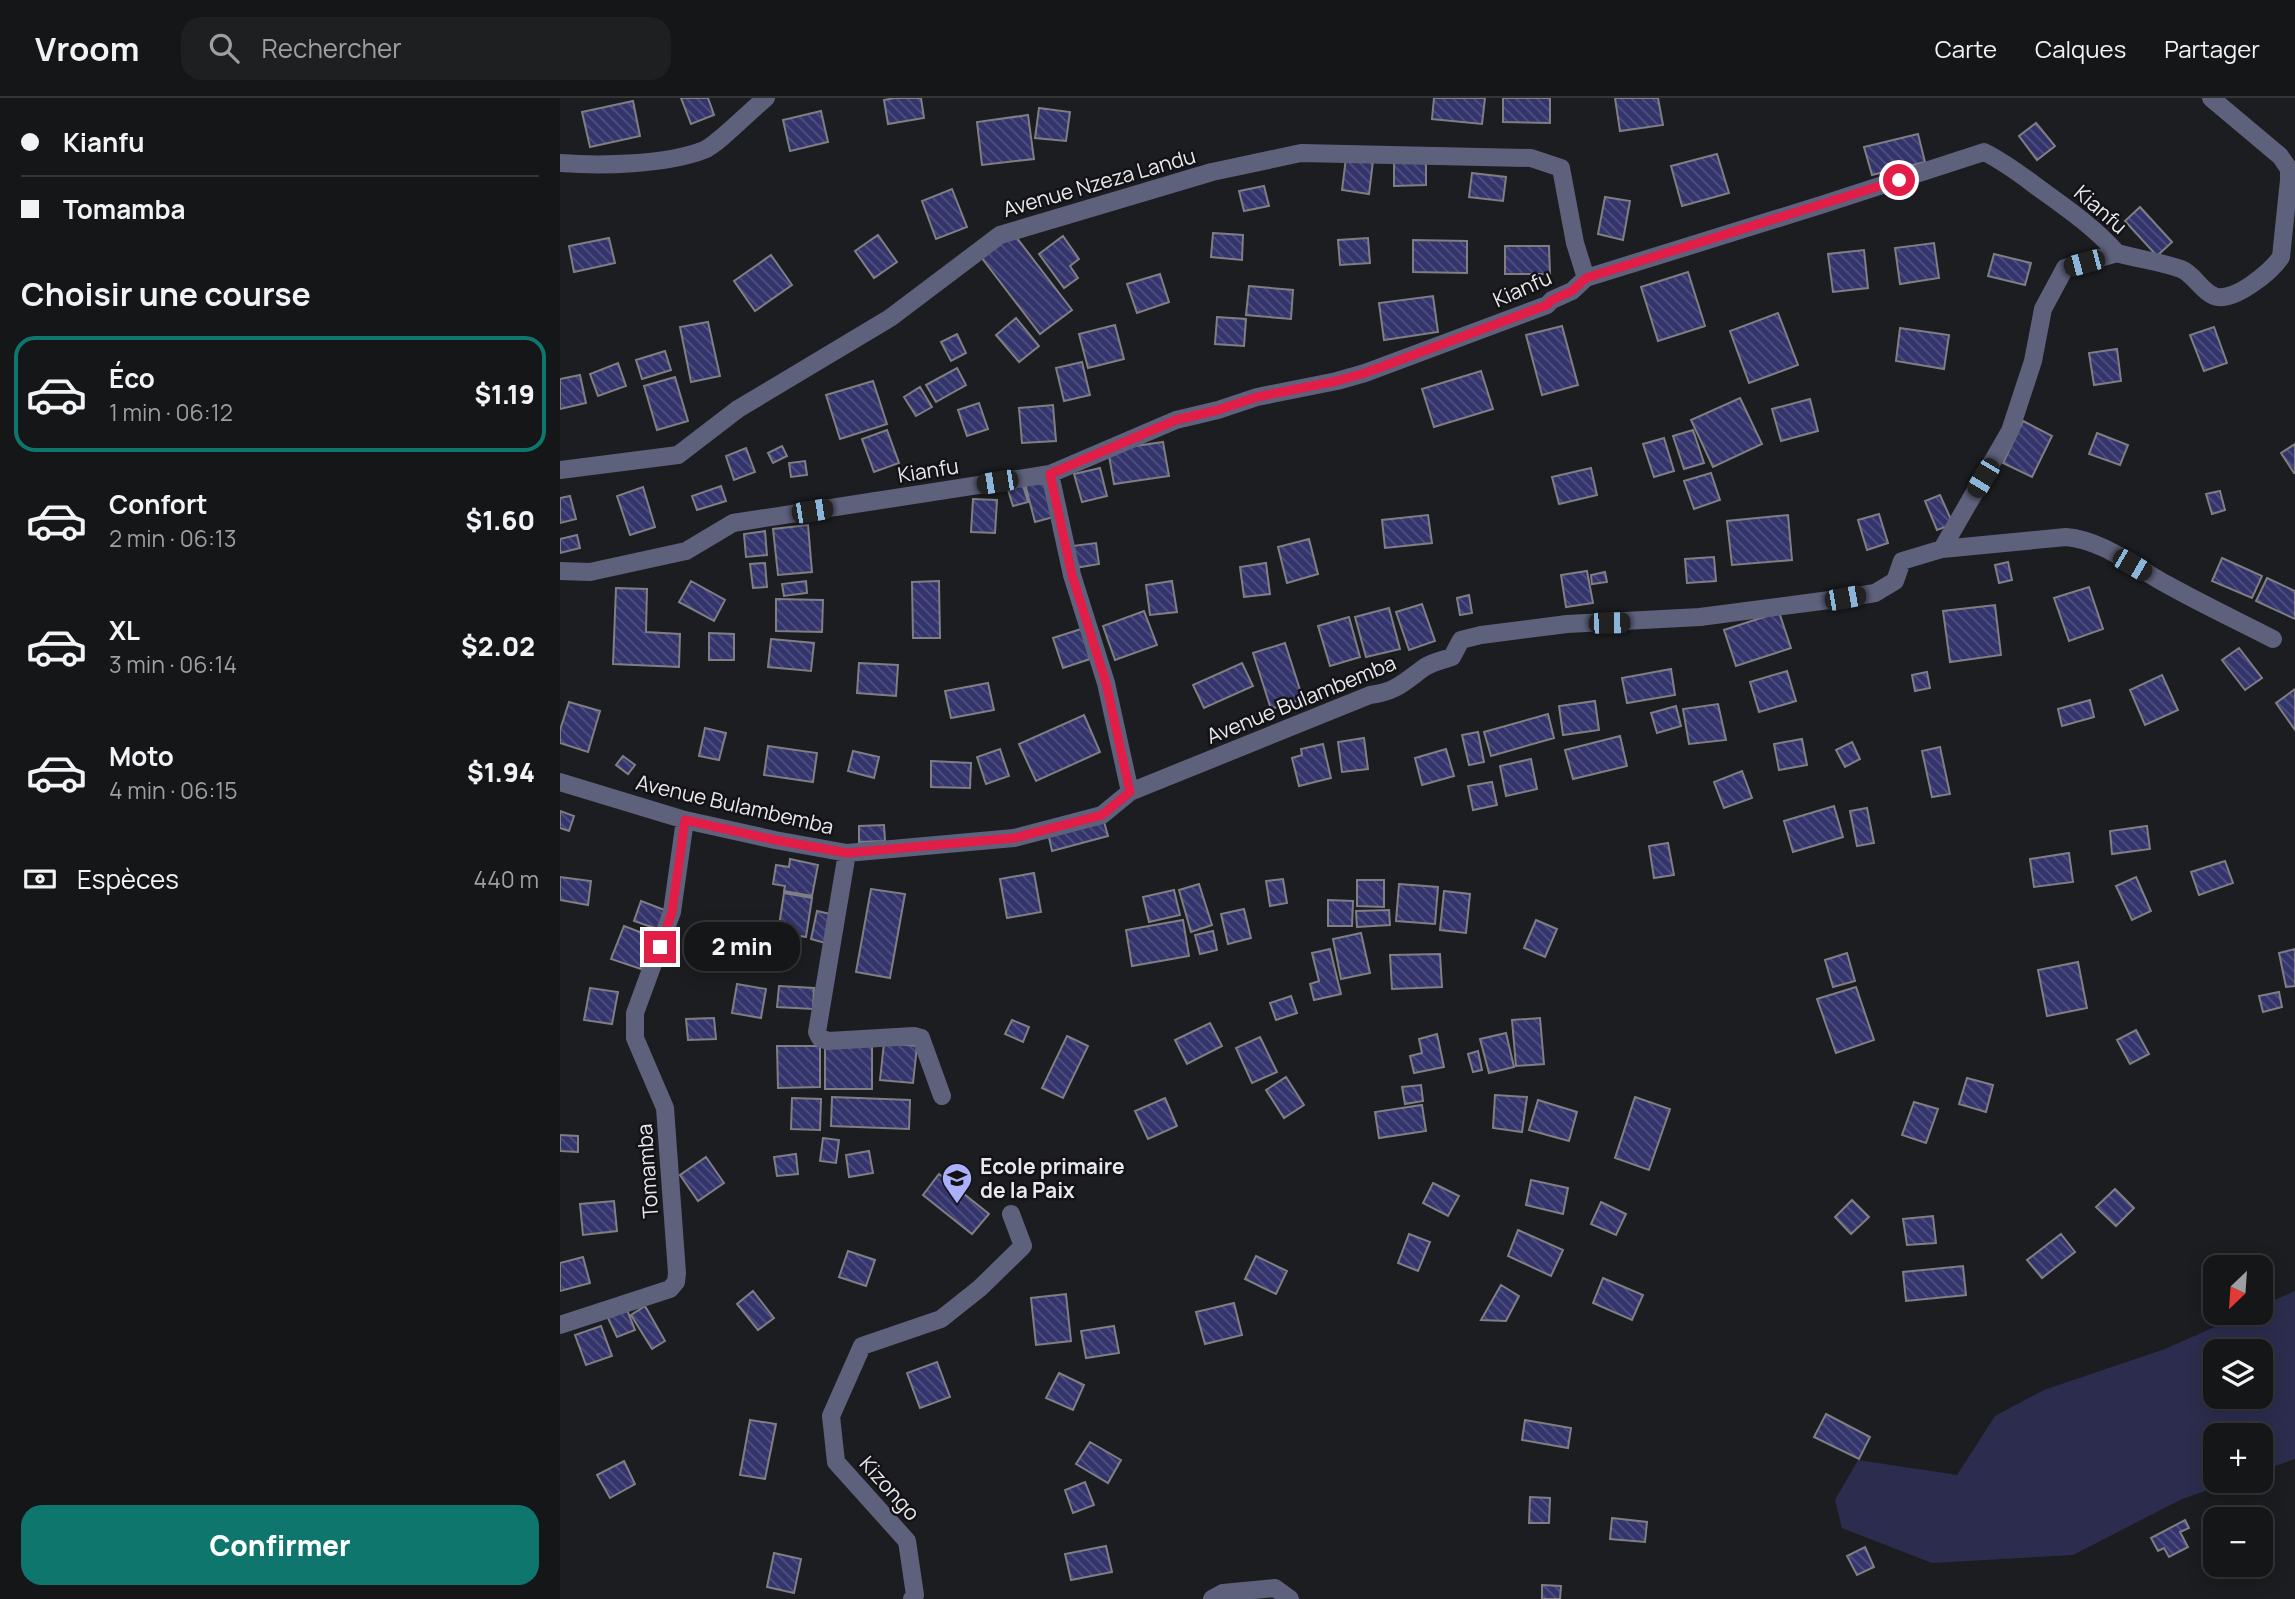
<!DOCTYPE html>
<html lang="fr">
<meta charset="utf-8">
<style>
body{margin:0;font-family:Manrope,sans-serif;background:#1e1f21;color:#f1f3f6;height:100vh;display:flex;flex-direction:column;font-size:26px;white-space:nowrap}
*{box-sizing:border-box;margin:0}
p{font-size:23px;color:#9d9fa2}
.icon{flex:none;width:38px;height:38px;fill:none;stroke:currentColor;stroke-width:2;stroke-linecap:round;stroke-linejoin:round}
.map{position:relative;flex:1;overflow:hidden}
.panel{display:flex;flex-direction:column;background:#151618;width:560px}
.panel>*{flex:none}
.top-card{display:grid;align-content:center;height:154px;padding:0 21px;background:#151618}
.needle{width:46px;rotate:205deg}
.tools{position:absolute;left:1643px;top:1157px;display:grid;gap:14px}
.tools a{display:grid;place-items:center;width:70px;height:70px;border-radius:14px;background:#151618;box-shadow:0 4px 18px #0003,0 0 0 2px #343537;font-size:35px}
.end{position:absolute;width:32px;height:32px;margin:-16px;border:9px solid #e11d48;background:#fff;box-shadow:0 0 0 4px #fff}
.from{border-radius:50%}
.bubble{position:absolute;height:49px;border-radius:21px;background:#151618;box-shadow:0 4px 18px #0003,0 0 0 2px #343537;font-size:23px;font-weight:800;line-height:49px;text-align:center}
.car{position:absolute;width:21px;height:42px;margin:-21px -10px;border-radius:9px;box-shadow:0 0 5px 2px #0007;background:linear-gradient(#222 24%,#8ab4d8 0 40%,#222 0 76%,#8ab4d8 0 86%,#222 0)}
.top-card b{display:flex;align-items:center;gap:24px;height:66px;font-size:26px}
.top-card b+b{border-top:2px solid #343537}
.top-card i{width:18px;height:18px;background:#f1f3f6}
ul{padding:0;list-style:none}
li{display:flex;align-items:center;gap:21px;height:116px;margin:0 14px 10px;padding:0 7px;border:4px solid transparent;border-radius:21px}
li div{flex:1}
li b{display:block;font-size:26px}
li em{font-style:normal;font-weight:800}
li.current{border-color:#0f766e}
li>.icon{width:63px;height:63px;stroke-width:1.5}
h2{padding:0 21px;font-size:32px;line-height:84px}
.pay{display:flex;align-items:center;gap:18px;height:77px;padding:0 21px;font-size:26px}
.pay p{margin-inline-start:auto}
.action{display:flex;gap:14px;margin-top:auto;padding:14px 21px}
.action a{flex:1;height:80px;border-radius:21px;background:#0f766e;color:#fff;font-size:28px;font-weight:800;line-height:80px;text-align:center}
header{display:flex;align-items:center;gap:42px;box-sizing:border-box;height:98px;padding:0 35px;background:#151618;border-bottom:2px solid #343537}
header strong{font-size:33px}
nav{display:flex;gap:38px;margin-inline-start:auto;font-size:24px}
.search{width:490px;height:63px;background:#1e1f21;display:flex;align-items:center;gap:18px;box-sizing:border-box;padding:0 24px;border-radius:21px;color:#9d9fa2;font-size:26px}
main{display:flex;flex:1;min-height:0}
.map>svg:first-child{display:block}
.grass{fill:#2c2d4e;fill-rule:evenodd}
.building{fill:url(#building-back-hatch);stroke:#7e7e83;stroke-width:2}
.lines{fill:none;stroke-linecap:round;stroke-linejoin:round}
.street{stroke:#5e617b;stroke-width:18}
.route{stroke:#e11d48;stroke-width:9}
.labels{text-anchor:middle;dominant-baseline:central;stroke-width:5;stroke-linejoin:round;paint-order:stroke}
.street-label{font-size:21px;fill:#e9e9ec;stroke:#131317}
.poi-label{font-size:21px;font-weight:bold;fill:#e9e9ec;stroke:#131317;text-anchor:start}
</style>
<header>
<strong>Vroom</strong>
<div class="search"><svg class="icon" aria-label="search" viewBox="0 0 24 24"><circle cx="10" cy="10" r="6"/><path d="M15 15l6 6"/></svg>Rechercher</div>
<nav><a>Carte</a><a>Calques</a><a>Partager</a></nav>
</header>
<main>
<section class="panel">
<div class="top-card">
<b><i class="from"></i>Kianfu</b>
<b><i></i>Tomamba</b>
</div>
<h2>Choisir une course</h2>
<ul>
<li class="current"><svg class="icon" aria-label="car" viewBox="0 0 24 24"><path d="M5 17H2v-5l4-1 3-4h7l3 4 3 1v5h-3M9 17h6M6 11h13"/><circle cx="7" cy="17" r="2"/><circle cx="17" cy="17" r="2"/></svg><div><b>Éco</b><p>1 min · 06:12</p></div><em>$1.19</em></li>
<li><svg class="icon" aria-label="car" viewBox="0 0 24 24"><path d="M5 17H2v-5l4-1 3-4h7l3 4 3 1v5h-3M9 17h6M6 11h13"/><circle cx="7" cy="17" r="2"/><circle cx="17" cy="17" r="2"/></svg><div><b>Confort</b><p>2 min · 06:13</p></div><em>$1.60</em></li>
<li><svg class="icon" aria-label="car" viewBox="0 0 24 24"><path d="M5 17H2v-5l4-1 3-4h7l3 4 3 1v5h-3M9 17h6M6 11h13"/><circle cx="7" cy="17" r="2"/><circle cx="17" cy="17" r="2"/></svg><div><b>XL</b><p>3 min · 06:14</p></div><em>$2.02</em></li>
<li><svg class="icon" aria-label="car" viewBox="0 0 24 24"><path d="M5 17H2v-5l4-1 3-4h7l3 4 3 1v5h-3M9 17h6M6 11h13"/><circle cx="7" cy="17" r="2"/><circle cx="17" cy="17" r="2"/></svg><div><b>Moto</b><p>4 min · 06:15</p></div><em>$1.94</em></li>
</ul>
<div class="pay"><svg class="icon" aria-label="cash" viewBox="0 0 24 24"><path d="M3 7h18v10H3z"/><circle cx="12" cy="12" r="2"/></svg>Espèces<p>440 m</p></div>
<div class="action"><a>Confirmer</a></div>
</section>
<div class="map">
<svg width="1735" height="1501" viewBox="0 0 1735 1501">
<defs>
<pattern id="building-back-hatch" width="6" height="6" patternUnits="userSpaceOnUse" patternTransform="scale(1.75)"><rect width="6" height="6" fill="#33346b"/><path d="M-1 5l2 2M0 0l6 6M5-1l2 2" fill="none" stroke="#515180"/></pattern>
</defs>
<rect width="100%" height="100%" fill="#1c1d20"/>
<!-- grass -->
<path class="grass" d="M1735,1193V1361L1701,1373V1337H1656V1382L1674,1383L1622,1401L1513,1457L1372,1465L1282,1430L1275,1402L1298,1362L1397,1377L1435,1318L1484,1292L1605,1251L1686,1215L1701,1214V1208ZM1656,1253H1701V1298H1656Z"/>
<!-- building -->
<path class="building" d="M121,0H148L154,17L131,26Z
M335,0H361L364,20L328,26L324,2Z
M874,0H925L922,26L872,21Z
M943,0H990V25L943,24Z
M1055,0H1098L1103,27L1060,33Z
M73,3L80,38L30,49L22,14Z
M479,10L510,14L506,43L475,40Z
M261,13L268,44L230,53L223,22Z
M468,17L474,61L422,67L417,24Z
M1476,25L1495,48L1477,62L1459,38Z
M1358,36L1365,64L1312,77L1304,49Z
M1157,56L1169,95L1122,108L1111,68Z
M786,60L813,63L809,96L782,92Z
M834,62H866V87L834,88Z
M912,75L946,79L943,103L909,99Z
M704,88L709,108L684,113L679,93Z
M392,91L407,129L376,141L362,103Z
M1045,99L1070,103L1063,142L1038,136Z
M1580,109L1612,144L1597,158L1565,123Z
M453,135L512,212L480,236L421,159Z
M653,135L683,137L682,162L651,159Z
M318,137L337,164L314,180L295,153Z
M503,138L519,161L510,168L518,180L504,190L479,156Z
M49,140L55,165L14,174L9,148Z
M808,140L810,165L780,167L778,142Z
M853,142L907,143V175L853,174Z
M1374,145L1379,180L1340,186L1335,150Z
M945,148H989L990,176H945Z
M1304,152L1308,190L1273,194L1268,156Z
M1434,156L1471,165L1465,187L1428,178Z
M211,157L232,187L195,213L174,183Z
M1128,174L1145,228L1098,243L1081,189Z
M600,176L609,204L577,215L567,186Z
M689,188L733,192L731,221L686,217Z
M873,198L878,234L824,242L819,205Z
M1218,215L1238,267L1189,285L1170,233Z
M657,219L686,221L684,248L655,246Z
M456,220L479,248L459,264L436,237Z
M148,224L160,278L131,284L120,229Z
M555,227L564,261L528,270L519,236Z
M1002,228L1018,287L982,297L966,237Z
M1654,229L1667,265L1644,273L1630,237Z
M1340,230L1389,237L1384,271L1336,263Z
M397,236L406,255L391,263L381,244Z
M1557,251L1561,283L1534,287L1529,255Z
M105,253L111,272L82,281L76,262Z
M522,264L530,297L504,303L496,270Z
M58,265L66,288L38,298L30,276Z
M397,270L406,287L376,304L366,287Z
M921,273L933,311L874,329L862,291Z
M20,277L26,305L0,311V281Z
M115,279L128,323L97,332L84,288Z
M313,283L327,326L280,341L266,297Z
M360,289L372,309L356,318L344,299Z
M1180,300L1202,346L1153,369L1131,322Z
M1250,301L1258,333L1221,343L1212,311Z
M419,305L428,331L407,338L398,312Z
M493,307L496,343L462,345L459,310Z
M1463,323L1492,338L1472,379L1443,365Z
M327,332L339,365L314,374L302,341Z
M1133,332L1144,365L1124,371L1113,338Z
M1537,335L1568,347L1560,367L1529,356Z
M1104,340L1114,373L1094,379L1083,346Z
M603,344L609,378L554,386L548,352Z
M1735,346V374L1734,375L1721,355Z
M222,348L227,358L213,365L208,355Z
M186,350L195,374L174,382L166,358Z
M245,363L247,377L231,379L229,365Z
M540,370L547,398L522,404L514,376Z
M1031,370L1037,397L999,406L992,379Z
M1151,375L1160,402L1134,411L1124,383Z
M487,377L497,418L475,424L464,382Z
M463,387L468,404L453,408L448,392Z
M161,388L166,403L137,412L132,398Z
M83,389L95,429L70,437L57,398Z
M1660,393L1665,412L1652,416L1646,396Z
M1380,397L1393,426L1377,432L1365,403Z
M10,398L16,421L0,425V400Z
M413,401L437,402L435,435L411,434Z
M1319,416L1328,445L1307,452L1298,422Z
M868,417L872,445L825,450L822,422Z
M1228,417L1232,462L1172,467L1167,423Z
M248,427L252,474L218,477L213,431Z
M205,433L207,457L186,459L184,436Z
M17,437L20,450L0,455V441Z
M749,441L758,476L727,485L718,449Z
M536,445L539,466L515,470L512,448Z
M1154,459L1156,483L1127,485L1125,461Z
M1662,460L1702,478L1692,500L1652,483Z
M1448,464L1452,482L1439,485L1435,467Z
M205,465L207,489L193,490L190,466Z
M706,465L710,496L684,499L680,469Z
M1027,473L1033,505L1006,509L1001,477Z
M1045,474L1047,484L1032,486L1031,477Z
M1707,480L1735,493V521L1696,503Z
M131,483L165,502L154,523L119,504Z
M246,483L247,495L224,498L222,486Z
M379,483L380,540H353L352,484Z
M612,483L617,514L590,517L586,487Z
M1529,489L1543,531L1509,543L1494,500Z
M56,490L87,491L86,534L120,536L119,569L53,566Z
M909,497L912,515L900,517L897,500Z
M216,501L263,502L262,534L216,533Z
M862,506L875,543L849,552L836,514Z
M1435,507L1441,557L1390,564L1383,513Z
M829,510L840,551L806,559L795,519Z
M584,513L597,547L555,562L543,528Z
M1219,514L1231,550L1176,568L1164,532Z
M789,519L800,559L770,568L758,528Z
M521,531L530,561L503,570L493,540Z
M149,535L174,536V562H149Z
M211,541L254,545L251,573L208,569Z
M725,545L743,601L711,611L693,555Z
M1679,550L1702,580L1685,592L1662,562Z
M299,565L338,567L336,598L297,595Z
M682,565L693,588L644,610L633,587Z
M1111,571L1115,597L1067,605L1062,580Z
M1227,573L1236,603L1199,614L1190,584Z
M1367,574L1370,590L1355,593L1352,577Z
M1602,577L1618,612L1585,627L1570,592Z
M428,585L434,612L391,620L385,593Z
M1735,591V632L1716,605Z
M1530,602L1534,619L1502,628L1498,611Z
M1035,603L1039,632L1003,637L999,608Z
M9,604L40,613L28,654L0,645V632Z
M1158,606L1166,642L1129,646L1123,611Z
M1116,608L1121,628L1097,635L1091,615Z
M988,616L994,640L931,658L924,634Z
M524,617L540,654L476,683L459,646Z
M145,630L166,635L159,662L139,658Z
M918,634L924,664L909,667L902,637Z
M1060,638L1067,668L1013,681L1005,652Z
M804,640L808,671L782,674L778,644Z
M1242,641L1247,667L1219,672L1214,646Z
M1292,644L1300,661L1285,669L1276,652Z
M763,646L771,680L739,688L732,660L742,657L741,651Z
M208,648L257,655L253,684L204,677Z
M1380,649L1390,696L1372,699L1362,653Z
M440,651L449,678L426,686L417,659Z
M886,651L894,678L862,687L855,660Z
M293,653L319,659L314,680L288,673Z
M63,658L75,667L68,676L56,667Z
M971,661L977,691L946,698L940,668Z
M371,663L411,665L410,690L371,689Z
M1182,673L1192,700L1164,710L1154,684Z
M932,684L937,707L913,712L908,688Z
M1274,708L1283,739L1233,754L1224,723Z
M1307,710L1314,745L1297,748L1290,713Z
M0,713L14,718L9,733L0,730Z
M543,720L548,738L492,753L488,735Z
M324,727L325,743L299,744V728Z
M1587,728L1590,751L1552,756L1550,733Z
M1108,745L1114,777L1094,780L1089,748Z
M1509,755L1513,784L1474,789L1470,761Z
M230,761L258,767L252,798L224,793L225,788L213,786L216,767L229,769Z
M1665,763L1673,785L1639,797L1631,774Z
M474,775L481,814L447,820L440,781Z
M0,779L31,783L28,807L0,802Z
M1576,779L1591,813L1572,822L1556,788Z
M723,781L727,805L710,808L706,783Z
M797,782H824V809L797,808Z
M639,786L652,827L631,834L619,792Z
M839,786L878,789L875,826L836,823Z
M311,791L345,796L330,880L296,874Z
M614,792L620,817L589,824L583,799Z
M884,793L910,796L906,835L880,832Z
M224,795L252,800L246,839L218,834Z
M768,802L793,803L792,828H768Z
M81,803L110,814L103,833L74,823Z
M684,811L691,840L668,846L661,816Z
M829,812L830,827L797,829L796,813Z
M257,813L275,817L269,846L251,841Z
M623,822L629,858L572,868L566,832Z
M976,822L997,831L985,859L964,850Z
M64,828L93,839L81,871L51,861Z
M653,833L657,852L640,856L635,837Z
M801,835L810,875L781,881L773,841Z
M770,851L781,896L754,902L750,886L759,883L752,855Z
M1735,851V888L1726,889L1719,855Z
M1287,855L1295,883L1273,889L1265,862Z
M880,856L882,889L832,891L830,857Z
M1518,864L1527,910L1487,918L1478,872Z
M177,886L206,891L201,920L172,915Z
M219,888L254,890L253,911L217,909Z
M1296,889L1314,942L1276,955L1257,901Z
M30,890L58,894L52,926L24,922Z
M1719,894L1722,909L1703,914L1699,898Z
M731,898L737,915L716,922L710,905Z
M154,920L156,941L128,942L126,921Z
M980,920L984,966L956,968L952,922Z
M452,922L469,929L463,944L445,936Z
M650,925L662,948L627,966L615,942Z
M1576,932L1589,956L1570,966L1557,942Z
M946,935L954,969L929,975L920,941Z
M877,936L884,969L854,975L850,958L862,955L859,941Z
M507,938L528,948L503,1000L482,990Z
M700,939L717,974L692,985L676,950Z
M324,945L357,948L353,985L320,982Z
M265,946H312V991H265Z
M217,948H260V989L218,990Z
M918,953L922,972L913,974L908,956Z
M726,979L744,1007L724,1020L706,992Z
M1407,980L1433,987L1426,1014L1399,1006Z
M861,987L863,1003L845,1006L842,989Z
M935,997L967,999L962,1034L933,1030Z
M272,999L350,1002L349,1031L271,1028Z
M1075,999L1110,1011L1089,1072L1055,1060Z
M232,1000L261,1001L260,1032L231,1031Z
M605,1000L617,1028L588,1041L575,1013Z
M978,1002L1017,1014L1009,1043L969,1032Z
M1354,1004L1378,1011L1366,1045L1342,1037Z
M862,1007L866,1033L819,1040L815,1014Z
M0,1037L18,1038V1054L0,1053Z
M263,1040L279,1042L276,1065L260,1063Z
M309,1053L313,1075L289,1079L286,1057Z
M236,1056L238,1076L217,1078L214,1059Z
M146,1059L164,1085L138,1103L120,1077Z
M379,1076L429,1116L412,1136L363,1097Z
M971,1082L1008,1090L1003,1116L966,1107Z
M873,1085L899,1098L888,1118L863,1105Z
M1555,1091L1574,1110L1556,1128L1536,1109Z
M1292,1102L1309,1119L1291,1136L1275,1119Z
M54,1103L57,1133L23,1137L20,1106Z
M1041,1104L1066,1116L1056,1137L1031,1126Z
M1373,1118L1376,1145L1347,1147L1343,1121Z
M958,1132L1003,1152L991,1178L948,1158Z
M849,1136L870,1144L858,1173L838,1165Z
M1501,1136L1515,1154L1482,1180L1467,1162Z
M288,1153L315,1162L306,1188L279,1179Z
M696,1158L727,1173L716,1196L685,1181Z
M23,1159L30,1185L0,1193V1165Z
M1403,1168L1406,1197L1346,1203L1343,1174Z
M1043,1180L1083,1197L1072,1222L1033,1205Z
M941,1187L959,1198L946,1223L921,1222Z
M193,1193L214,1220L198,1232L177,1206Z
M506,1196L511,1243L476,1247L471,1200Z
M674,1205L682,1237L645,1246L636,1214Z
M85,1208L105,1243L92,1251L71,1217Z
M67,1212L75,1232L57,1239L48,1220Z
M41,1228L52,1258L26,1267L15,1237Z
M554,1228L559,1255L526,1260L521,1233Z
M377,1264L390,1299L360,1310L347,1275Z
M499,1275L524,1287L513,1312L486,1300Z
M1266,1316L1310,1339L1299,1361L1254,1339Z
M190,1322L216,1326L205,1381L180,1377Z
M965,1322L1011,1330L1008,1350L962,1342Z
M530,1344L561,1362L548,1385L516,1366Z
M64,1363L75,1386L50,1400L37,1377Z
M525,1384L534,1407L513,1415L505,1392Z
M970,1399L990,1400L989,1425H969Z
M1052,1420L1087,1424L1085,1444L1050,1441Z
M1625,1422L1629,1430L1620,1434L1628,1449L1609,1459L1604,1450L1598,1453L1591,1440Z
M546,1448L552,1474L511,1482L505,1456Z
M1305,1449L1314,1469L1297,1477L1287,1458Z
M214,1455L241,1461L234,1495L207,1489Z
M982,1487L1001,1488L1000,1501H982Z"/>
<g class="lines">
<!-- street -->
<path class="street" d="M0,65C41,68 106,67 144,52C157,47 192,11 206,0
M1557,155C1578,161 1601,164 1621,171C1634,176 1641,193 1654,198C1672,206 1711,174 1721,159L1729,82V71L1720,58L1651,0
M0,372L118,357L178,311L330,220L440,137L652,74L741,55L971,60L1001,70L1015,145L1026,180
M490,376L512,477L546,585L570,694
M1382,451L1450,333L1473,263L1483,211L1505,170L1557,155
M0,473L30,474L126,453L173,425L490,376L616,322L658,312L697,299L777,283L805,275L987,207L992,202L1012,193L1026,180L1264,106L1424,54C1447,65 1466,81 1487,96C1512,114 1537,132 1557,155
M0,684L125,722L215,742L287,755L454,740L542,717L570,694L810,597C836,594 844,584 865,569C873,564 883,562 892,559L901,542L921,537L1007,526L1140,519L1285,500L1315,495L1335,483L1342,463L1382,451L1506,439C1543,442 1576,470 1608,487C1642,506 1678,523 1713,541
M287,755L257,934L260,940L268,943L354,938L361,940L382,998
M0,1227L110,1191L116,1184L117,1175L105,1010L75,940V915L112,814L125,722
M352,1501L355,1497L347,1443L276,1364L271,1318L302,1248L381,1221L420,1190L463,1148L451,1116
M652,1501L663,1495L715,1490L730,1501"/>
</g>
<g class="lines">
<!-- route -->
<path class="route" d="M100,849L112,814L125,722L215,742L287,755L454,740L542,717L570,694L546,585L512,477L490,376L616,322L658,312L697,299L777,283L805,275L987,207L992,202L1012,193L1026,180L1339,82"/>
</g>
<!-- icons -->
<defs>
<g id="school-pin" transform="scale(1.575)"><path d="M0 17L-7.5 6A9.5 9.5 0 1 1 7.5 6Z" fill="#aab0fb" stroke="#131317"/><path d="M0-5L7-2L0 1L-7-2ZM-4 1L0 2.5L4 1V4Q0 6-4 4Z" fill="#111"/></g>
</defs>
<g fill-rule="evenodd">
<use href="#school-pin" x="397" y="1080"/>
</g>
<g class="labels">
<!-- street labels -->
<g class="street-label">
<text transform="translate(539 84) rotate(-16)">Avenue Nzeza Landu</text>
<text transform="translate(1541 111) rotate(41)">Kianfu</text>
<text transform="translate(962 190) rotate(-24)">Kianfu</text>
<text transform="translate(368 372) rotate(-9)">Kianfu</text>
<text transform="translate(741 601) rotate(-22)">Avenue Bulambemba</text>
<text transform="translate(175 706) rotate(13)">Avenue Bulambemba</text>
<text transform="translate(87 1073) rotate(-94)">Tomamba</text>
<text transform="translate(330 1390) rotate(48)">Kizongo</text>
</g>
<!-- poi labels -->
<g class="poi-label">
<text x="420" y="1068">Ecole primaire<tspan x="420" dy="24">de la Paix</tspan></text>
</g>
</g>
</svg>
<div class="tools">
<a><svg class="needle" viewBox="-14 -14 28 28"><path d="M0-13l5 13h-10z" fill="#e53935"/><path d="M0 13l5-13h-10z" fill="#9d9fa2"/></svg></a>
<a><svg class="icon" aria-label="layers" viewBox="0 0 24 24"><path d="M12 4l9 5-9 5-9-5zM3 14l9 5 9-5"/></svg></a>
<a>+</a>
<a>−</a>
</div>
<i class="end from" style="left:1339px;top:82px"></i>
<i class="end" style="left:100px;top:849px"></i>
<div class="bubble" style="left:124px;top:824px;width:116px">2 min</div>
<i class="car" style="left:1524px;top:165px;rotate:255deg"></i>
<i class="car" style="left:1423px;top:380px;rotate:211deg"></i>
<i class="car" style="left:437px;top:384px;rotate:261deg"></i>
<i class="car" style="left:252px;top:413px;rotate:81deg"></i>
<i class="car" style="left:1572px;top:467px;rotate:120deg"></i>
<i class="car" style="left:1285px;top:500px;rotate:80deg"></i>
<i class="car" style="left:1049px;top:525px;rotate:89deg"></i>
</div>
</main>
